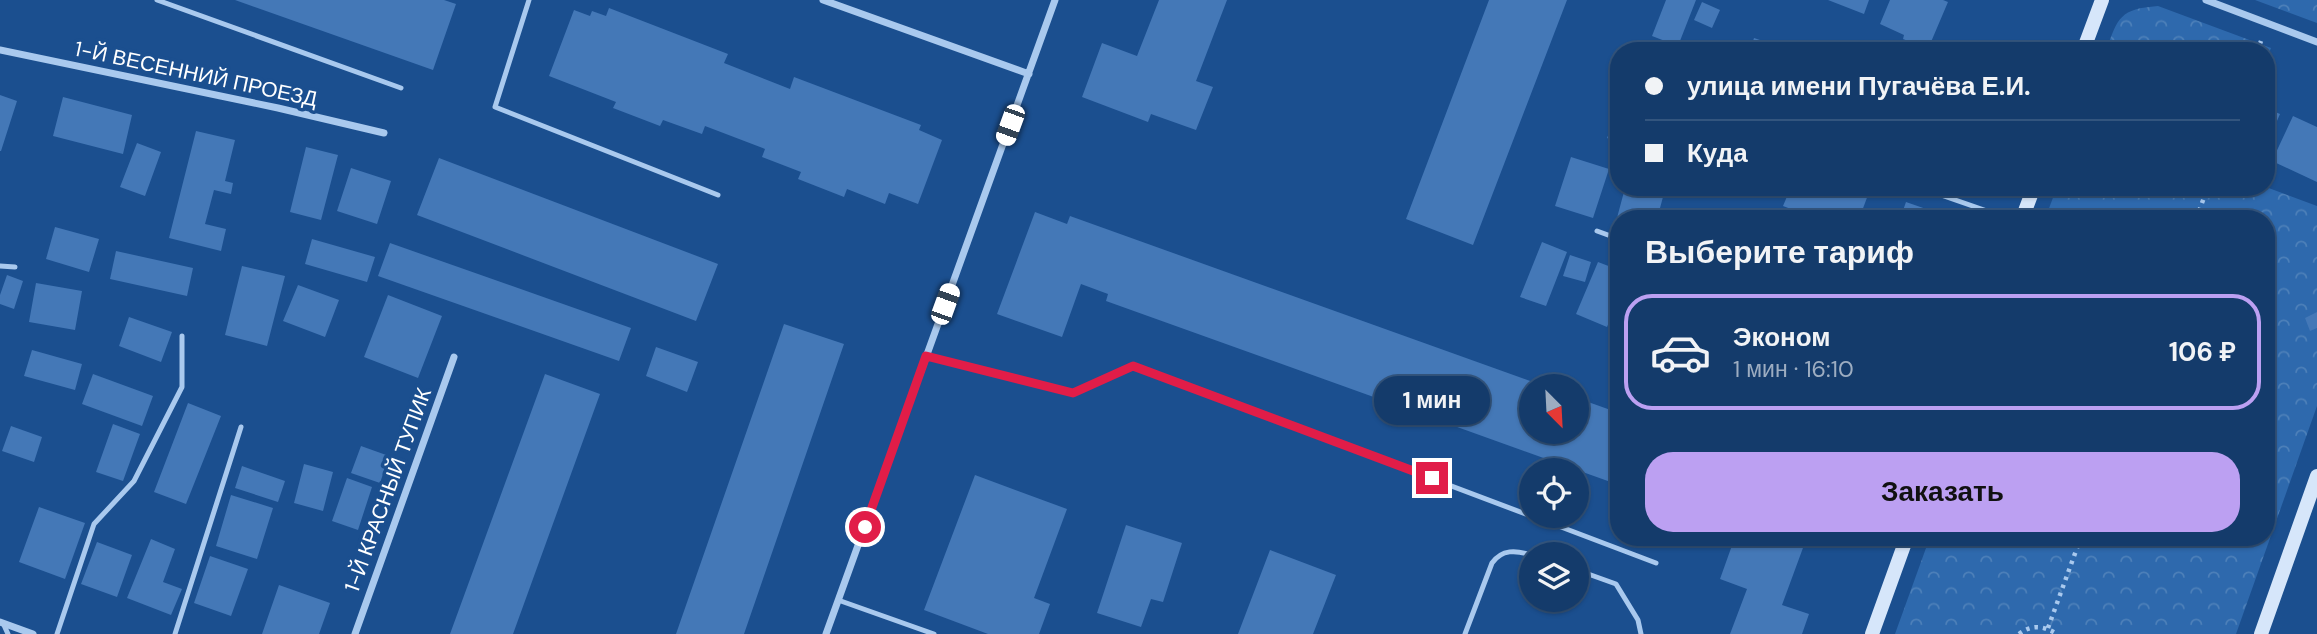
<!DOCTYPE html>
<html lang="ru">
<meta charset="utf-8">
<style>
body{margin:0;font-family:"DM Sans",sans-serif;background:#1d4271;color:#f1f3f6;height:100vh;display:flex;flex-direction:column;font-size:26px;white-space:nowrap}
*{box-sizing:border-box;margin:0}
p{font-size:23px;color:#9dadc1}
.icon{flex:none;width:38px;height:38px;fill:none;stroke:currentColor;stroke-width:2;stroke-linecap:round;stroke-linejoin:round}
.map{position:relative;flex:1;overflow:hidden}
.drawer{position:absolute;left:1610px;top:210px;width:665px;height:336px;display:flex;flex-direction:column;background:#143b6b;border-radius:28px;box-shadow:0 2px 5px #0004,0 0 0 2px #33557e}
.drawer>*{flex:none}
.hud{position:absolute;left:1610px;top:42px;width:665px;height:154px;border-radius:28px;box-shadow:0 2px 5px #0004,0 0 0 2px #33557e;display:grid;align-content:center;height:154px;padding:0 35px;background:#143b6b}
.needle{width:46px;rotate:156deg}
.buttons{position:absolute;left:1519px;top:374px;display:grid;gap:14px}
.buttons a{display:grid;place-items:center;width:70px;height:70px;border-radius:50%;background:#143b6b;box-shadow:0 2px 5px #0004,0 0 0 2px #33557e;font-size:35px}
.end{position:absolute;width:32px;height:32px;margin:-16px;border:9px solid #e11d48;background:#fff;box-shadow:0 0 0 4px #fff}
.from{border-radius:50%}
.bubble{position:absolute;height:49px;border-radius:24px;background:#143b6b;box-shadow:0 2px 5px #0004,0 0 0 2px #33557e;font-size:23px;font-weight:700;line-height:49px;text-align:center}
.car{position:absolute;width:21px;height:42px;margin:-21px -10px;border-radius:9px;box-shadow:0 0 5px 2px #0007;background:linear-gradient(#fff 24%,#345 0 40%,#fff 0 76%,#345 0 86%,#fff 0)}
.hud b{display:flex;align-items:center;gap:24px;height:66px;font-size:26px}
.hud b+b{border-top:2px solid #33557e}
.hud i{width:18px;height:18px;background:#f1f3f6}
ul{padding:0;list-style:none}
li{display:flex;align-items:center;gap:21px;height:116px;margin:0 14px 10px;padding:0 21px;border:4px solid transparent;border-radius:28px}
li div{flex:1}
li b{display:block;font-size:26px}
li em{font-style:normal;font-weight:700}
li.current{border-color:#bca0f2}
li>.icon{width:63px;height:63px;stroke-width:1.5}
h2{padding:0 35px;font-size:32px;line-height:84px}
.action{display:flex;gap:14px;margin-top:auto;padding:14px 35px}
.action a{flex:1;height:80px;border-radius:28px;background:#bca0f2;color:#111;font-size:28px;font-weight:700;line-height:80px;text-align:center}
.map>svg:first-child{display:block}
.park{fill:url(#park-crowns)}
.building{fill:#4478b7}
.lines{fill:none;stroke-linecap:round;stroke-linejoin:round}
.path{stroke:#a9c9ee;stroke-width:4.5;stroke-dasharray:3.5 5;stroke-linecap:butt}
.service{stroke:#a9c9ee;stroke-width:5}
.minor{stroke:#a9c9ee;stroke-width:7}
.secondary{stroke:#d6e6fa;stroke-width:14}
.route{stroke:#e11d48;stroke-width:9}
.labels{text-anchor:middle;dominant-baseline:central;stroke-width:7;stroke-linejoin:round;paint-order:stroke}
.street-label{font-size:21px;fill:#fff;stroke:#1b4f8f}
</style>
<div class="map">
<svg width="2317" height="634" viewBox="0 0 2317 634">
<defs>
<pattern id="park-crowns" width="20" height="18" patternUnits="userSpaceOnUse" patternTransform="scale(1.75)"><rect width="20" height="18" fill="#2e69ad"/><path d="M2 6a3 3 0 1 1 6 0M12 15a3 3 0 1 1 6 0" fill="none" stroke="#4d80b9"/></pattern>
</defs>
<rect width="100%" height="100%" fill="#1b4f8f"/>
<!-- park -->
<path class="park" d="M2255,0H2317V23Z
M2158,6L2271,48L2266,60V51H2106C2118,17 2120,9 2158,6Z
M2057,187H2266L2317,206V406L2236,634H1895L1930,537H2266V219H2045Z"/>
<!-- building -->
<path class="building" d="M235,0H444L456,4L433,70Z
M1159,0H1227L1196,81L1213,87L1196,130L1151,114L1148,122L1082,97L1102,43L1137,56Z
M1489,0H1567L1473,245L1406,219Z
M1666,0H1696L1678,46L1652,36Z
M1828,0H1869L1864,14Z
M1890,0H1943L1948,2L1928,49L1903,39L1904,35L1880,24Z
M1702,2L1720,10L1712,28L1694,20Z
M609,8L728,54L724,63L790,89L794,77L921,125L919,130L942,140L918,204L889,193L885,204L847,189L844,197L798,179L801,172L762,157L765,149L705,126L702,134L663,120L660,126L613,108L616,102L549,76L574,10L590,16L592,11L606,16Z
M1754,38L1790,50V51H1750Z
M0,95L17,101L1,151H0Z
M63,97L132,115L123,154L53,136Z
M2266,108L2280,114L2270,137L2266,135Z
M1619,110V143L1607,138Z
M2293,116L2317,127V182L2272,161Z
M196,131L235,140L225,181L233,183L231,194L214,190L205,224L226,229L221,251L169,238Z
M137,143L161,152L145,196L120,187Z
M306,147L338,155L321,220L290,212Z
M1571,157L1609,169L1593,218L1555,206Z
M439,158L718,264L696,321L417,215Z
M351,168L391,181L377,224L337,211Z
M1791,187H1871L1859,219H1817L1783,206Z
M1625,188L1663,197L1657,219H1619V230L1614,229Z
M1906,202L1952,218V219H1900Z
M1035,212L1067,224L1070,216L1544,386L1531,387V432H1577V398L1619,413V485L1106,301L1108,294L1081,284L1062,337L997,314Z
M55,227L99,239L89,272L46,259Z
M312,239L375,257L367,282L305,264Z
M1542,242L1567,252L1546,306L1520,297Z
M390,243L631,328L619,361L378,276Z
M116,251L193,268L187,296L110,279Z
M1570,255L1591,262L1585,282L1563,276Z
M1598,262L1619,270V299L1607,327L1576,314Z
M242,266L285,276L267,346L225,335Z
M7,275L23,281L14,309L0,304V295Z
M36,283L82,291L75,330L29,322Z
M298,285L339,300L325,337L283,321Z
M388,295L442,316L418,378L364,357Z
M2317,312V328L2310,331L2305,318Z
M129,317L172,332L161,362L119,346Z
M784,324L844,344L744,634H676Z
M656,347L698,362L687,392L646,376Z
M32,350L82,364L75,390L24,376Z
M93,374L153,396L142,426L82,404Z
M545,374L600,394L513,634H450Z
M188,403L221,416L186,504L154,492Z
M113,424L140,434L123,481L96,472Z
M11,426L42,437L34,462L2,451Z
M361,446L389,456L380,483L351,473Z
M304,464L333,472L323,511L294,503Z
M242,466L285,481L278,502L235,488Z
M975,475L1067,509L1034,598L1050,604L1039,634H988L924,610Z
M347,478L372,487L358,530L332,521Z
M231,495L273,508L257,559L216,546Z
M39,507L85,523L65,579L19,562Z
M1126,525L1182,543L1163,602L1151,599L1141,627L1097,613Z
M1735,537H1807L1782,605L1809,614L1802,634H1730L1747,589L1720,579Z
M151,539L175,549L163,582L182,589L171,615L127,598Z
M97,542L132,555L117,597L81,584Z
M1270,550L1336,575L1313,634H1238Z
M210,556L248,569L231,616L194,603Z
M279,585L330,603L319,634H262Z"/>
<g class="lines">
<!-- path -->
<path class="path" d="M2257,51L2261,41
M2196,219L2208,187
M2048,628L2081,537
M2019,634C2032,624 2044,626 2057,634"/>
<!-- service -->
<path class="service" d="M157,0L401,88
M529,0L495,107L718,195
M1918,187L2010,219
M1597,231L1619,239
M0,266L15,267
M927,356L1073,392L1133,366L1531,516
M1532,516L1656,563
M1577,570L1616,584L1638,620L1641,634
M838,600L934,634
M3,623L8,634
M57,634L94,524L134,481L182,387V336
M175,634L241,427
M1465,634L1492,563C1502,549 1516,550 1531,555"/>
<!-- minor -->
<path class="minor" d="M823,0L1029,74
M2206,0L2317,42
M0,50L278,108L384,133
M0,622L33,634
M355,634L454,357
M826,634L1055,0"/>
<!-- secondary -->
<path class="secondary" d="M2083,51L2102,0
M2022,219L2034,187
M1872,634L1907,537
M2261,634L2317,476"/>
</g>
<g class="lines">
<!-- route -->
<path class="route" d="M865,527L926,356L1073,393L1133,366L1432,478"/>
</g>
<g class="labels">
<!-- street labels -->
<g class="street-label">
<text transform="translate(196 74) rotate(12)">1-Й ВЕСЕННИЙ ПРОЕЗД</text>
<text transform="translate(388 490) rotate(-70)">1-Й КРАСНЫЙ ТУПИК</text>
</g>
</g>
</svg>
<div class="buttons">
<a><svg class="needle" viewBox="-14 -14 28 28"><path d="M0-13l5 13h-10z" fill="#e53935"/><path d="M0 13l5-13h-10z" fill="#9dadc1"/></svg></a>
<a><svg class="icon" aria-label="locate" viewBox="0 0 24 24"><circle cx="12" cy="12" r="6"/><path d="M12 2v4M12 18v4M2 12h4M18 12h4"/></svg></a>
<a><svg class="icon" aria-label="layers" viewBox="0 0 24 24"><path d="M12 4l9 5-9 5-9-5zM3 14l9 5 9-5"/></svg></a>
</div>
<i class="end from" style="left:865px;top:527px"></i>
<i class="end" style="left:1432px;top:478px"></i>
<div class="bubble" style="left:1374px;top:376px;width:116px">1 мин</div>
<i class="car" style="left:1010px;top:125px;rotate:200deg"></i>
<i class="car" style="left:945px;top:304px;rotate:20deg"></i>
<div class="hud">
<b><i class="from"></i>улица имени Пугачёва Е.И.</b>
<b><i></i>Куда</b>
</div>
<section class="drawer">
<h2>Выберите тариф</h2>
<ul>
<li class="current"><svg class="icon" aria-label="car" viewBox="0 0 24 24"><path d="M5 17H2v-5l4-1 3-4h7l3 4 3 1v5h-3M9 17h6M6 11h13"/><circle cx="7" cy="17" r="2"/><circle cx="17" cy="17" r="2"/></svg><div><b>Эконом</b><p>1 мин · 16:10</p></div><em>106 ₽</em></li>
</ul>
<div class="action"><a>Заказать</a></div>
</section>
</div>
